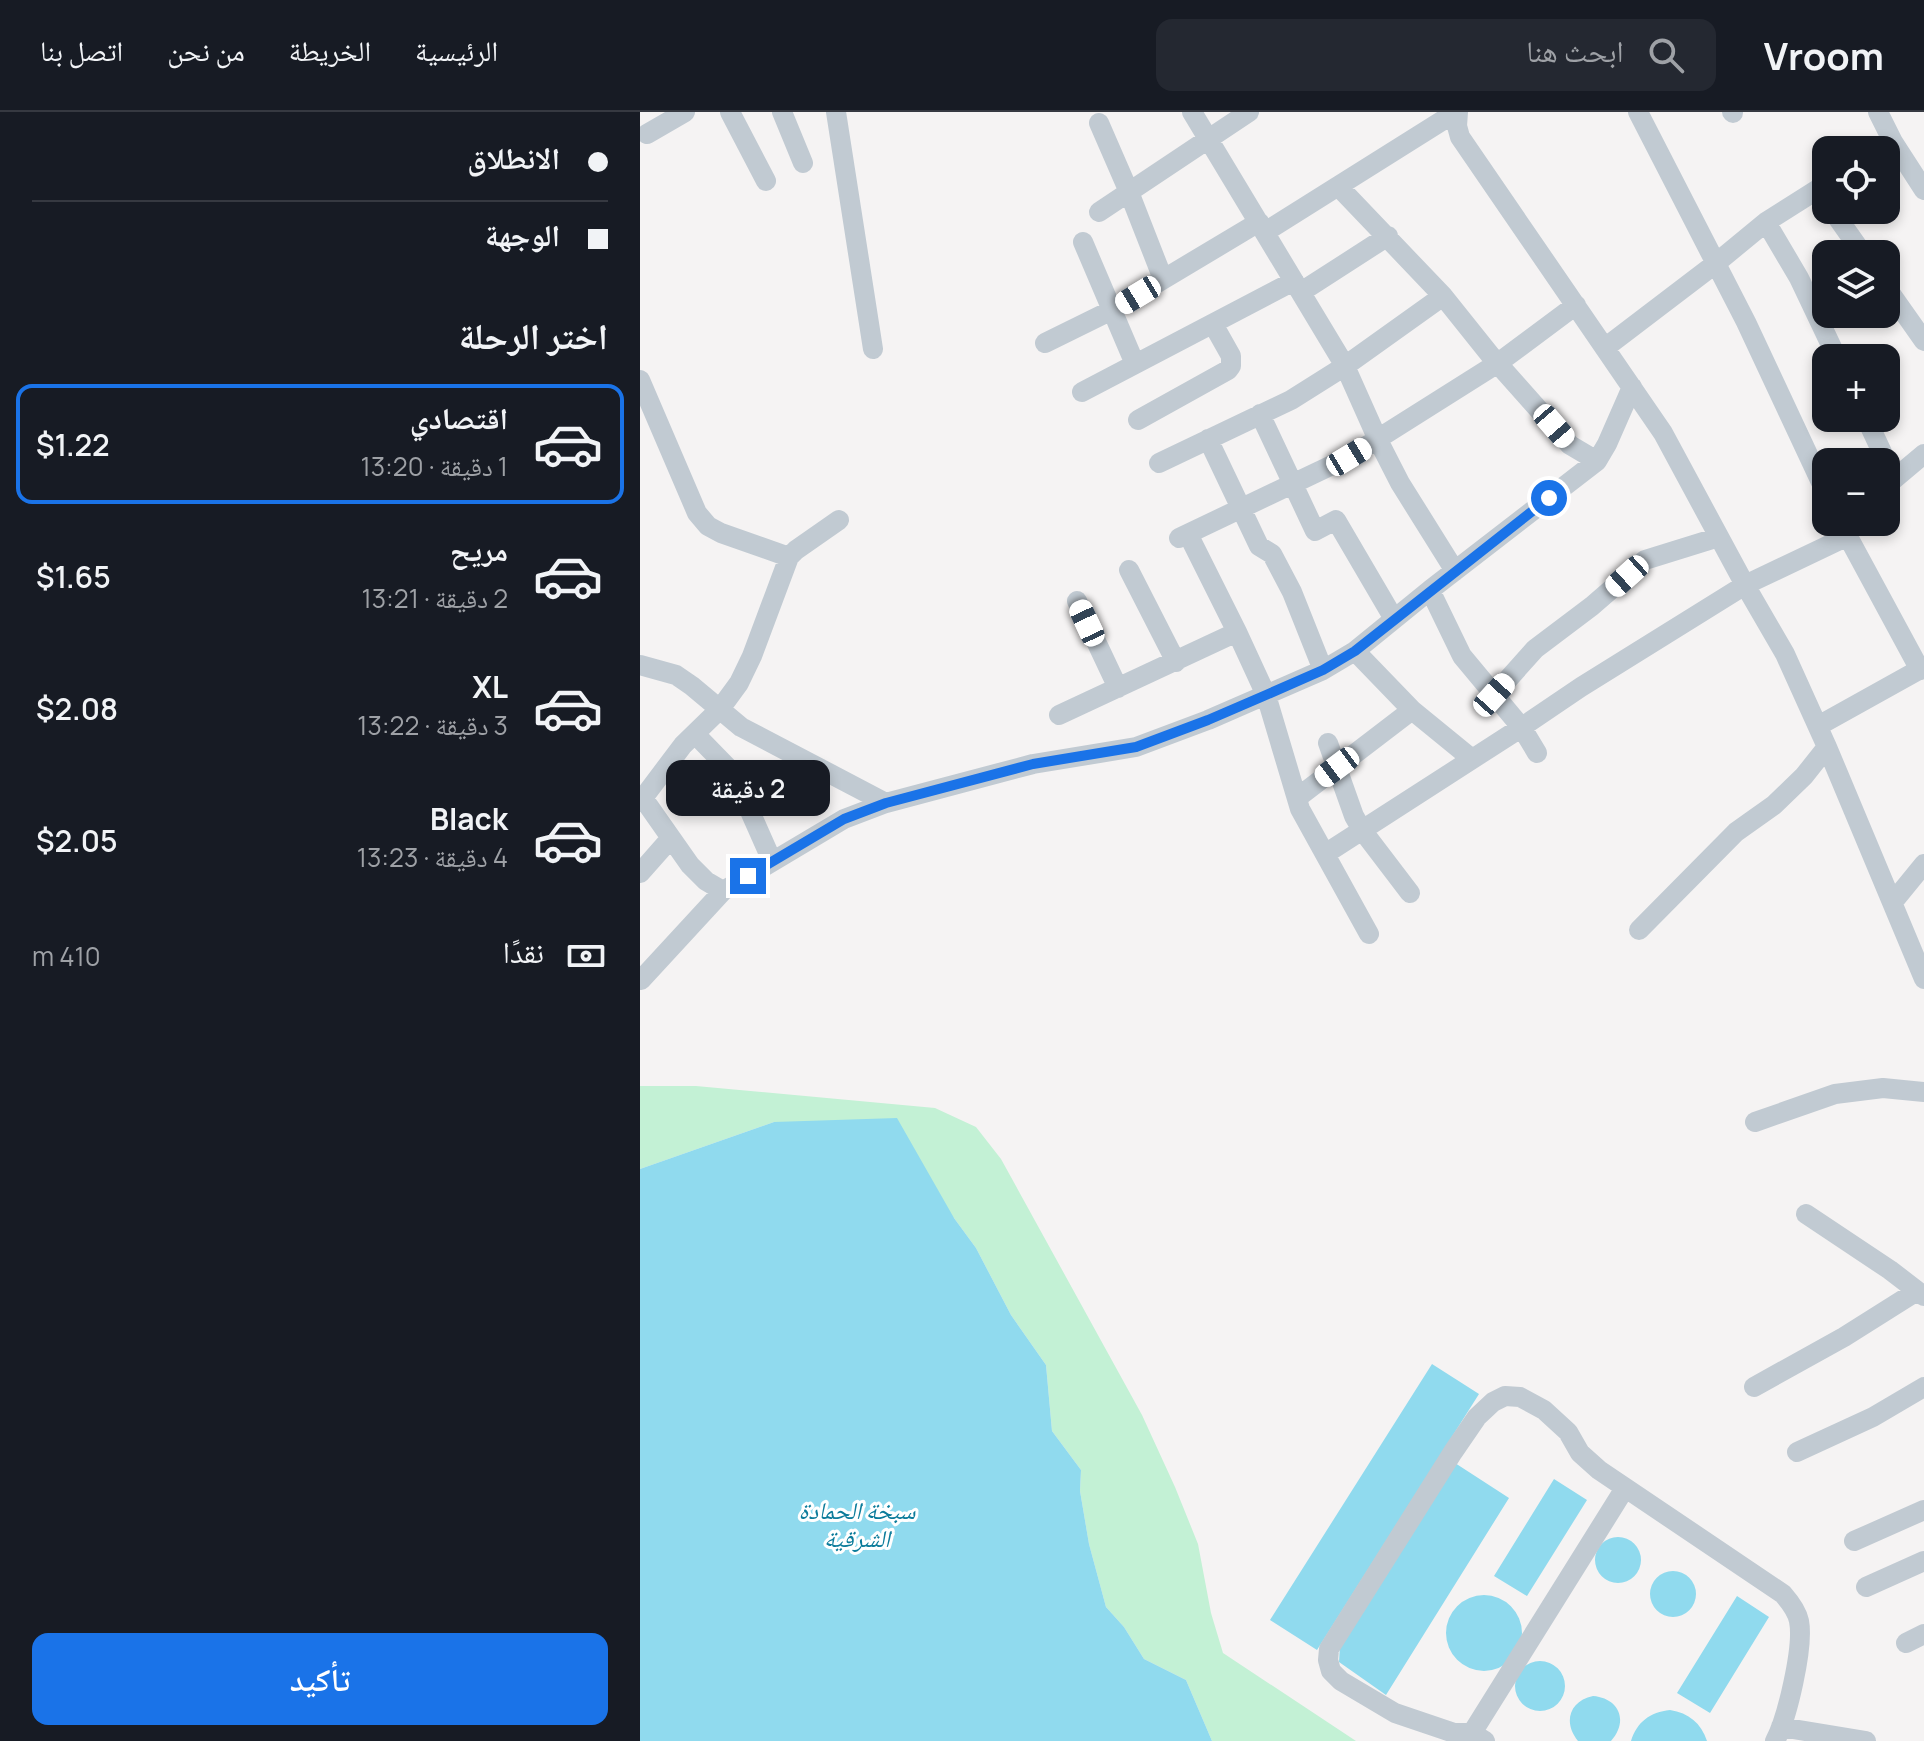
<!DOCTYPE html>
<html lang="ar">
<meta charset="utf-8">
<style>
body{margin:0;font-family:Manrope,"Noto Naskh Arabic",sans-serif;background:#242831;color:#f1f3f6;direction:rtl;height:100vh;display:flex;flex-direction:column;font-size:30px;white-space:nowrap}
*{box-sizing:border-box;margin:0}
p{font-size:26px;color:#9ea1a6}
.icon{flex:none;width:44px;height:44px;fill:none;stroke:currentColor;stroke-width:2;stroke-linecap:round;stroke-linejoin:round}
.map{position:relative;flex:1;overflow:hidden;direction:ltr}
.side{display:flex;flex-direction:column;background:#171b24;width:640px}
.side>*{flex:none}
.banner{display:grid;align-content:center;height:176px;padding:0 32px;background:#171b24}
.tools{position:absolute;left:1172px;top:24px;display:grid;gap:16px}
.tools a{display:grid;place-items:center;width:88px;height:88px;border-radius:16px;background:#171b24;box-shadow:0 4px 12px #0003;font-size:40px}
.end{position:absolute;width:36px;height:36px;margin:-18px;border:10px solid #1a73e8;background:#fff;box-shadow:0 0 0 4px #fff}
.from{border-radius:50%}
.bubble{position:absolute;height:56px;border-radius:16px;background:#171b24;box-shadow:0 4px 12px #0003;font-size:26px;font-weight:600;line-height:56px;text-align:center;direction:rtl}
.car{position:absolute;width:24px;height:48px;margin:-24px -12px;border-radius:10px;box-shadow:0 0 6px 2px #0007;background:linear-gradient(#fff 24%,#345 0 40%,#fff 0 76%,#345 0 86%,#fff 0)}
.banner b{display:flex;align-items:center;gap:28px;height:76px;font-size:30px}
.banner b+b{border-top:2px solid #363941}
.banner i{width:20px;height:20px;background:#f1f3f6}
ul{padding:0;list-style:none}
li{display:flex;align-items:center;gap:24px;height:120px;margin:0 16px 12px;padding:0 16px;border:4px solid transparent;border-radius:16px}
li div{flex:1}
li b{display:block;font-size:30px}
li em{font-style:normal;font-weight:600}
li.selected{border-color:#1a73e8}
li>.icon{width:72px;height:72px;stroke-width:1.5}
h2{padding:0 32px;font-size:36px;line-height:96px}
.pay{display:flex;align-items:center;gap:20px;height:88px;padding:0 32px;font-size:30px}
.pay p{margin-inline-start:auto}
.cta{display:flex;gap:16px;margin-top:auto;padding:16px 32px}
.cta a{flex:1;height:92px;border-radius:16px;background:#1a73e8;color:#fff;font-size:32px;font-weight:600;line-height:92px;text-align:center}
header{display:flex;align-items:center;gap:48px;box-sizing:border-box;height:112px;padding:0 40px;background:#171b24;border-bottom:2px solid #363941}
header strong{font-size:38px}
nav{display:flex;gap:44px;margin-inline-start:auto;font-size:28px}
.search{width:560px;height:72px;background:#242831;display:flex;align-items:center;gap:20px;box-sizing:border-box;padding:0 28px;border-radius:16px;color:#9ea1a6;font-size:30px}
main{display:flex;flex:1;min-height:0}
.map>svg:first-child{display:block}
.green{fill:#c3f1d5}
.water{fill:#90daee}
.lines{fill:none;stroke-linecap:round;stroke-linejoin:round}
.minor{stroke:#c1cad2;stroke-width:20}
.route{stroke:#1a73e8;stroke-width:10}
.labels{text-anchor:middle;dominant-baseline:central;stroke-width:6;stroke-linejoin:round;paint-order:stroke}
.water-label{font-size:24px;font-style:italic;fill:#0c7c9b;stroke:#fff}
</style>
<header>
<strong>Vroom</strong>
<div class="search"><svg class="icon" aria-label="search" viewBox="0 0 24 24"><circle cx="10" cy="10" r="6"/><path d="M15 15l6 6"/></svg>ابحث هنا</div>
<nav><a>الرئيسية</a><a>الخريطة</a><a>من نحن</a><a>اتصل بنا</a></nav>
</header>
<main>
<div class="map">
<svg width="1284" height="1629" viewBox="0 0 1284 1629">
<rect width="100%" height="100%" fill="#f5f3f3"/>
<!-- green -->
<path class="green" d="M0,974H56L295,996L336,1015L361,1047L502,1303L535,1375L558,1432L571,1501L583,1541L716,1629H572L546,1568L504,1547L484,1515L466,1495L449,1432L440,1379L441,1358L412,1319L406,1253L371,1203L336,1136L314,1106L134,1010L0,1057Z"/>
<!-- water -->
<path class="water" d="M257,1006L314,1106L336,1136L371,1203L406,1253L412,1319L441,1358L440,1379L449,1432L466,1495L484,1515L504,1547L546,1568L572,1629H0V1057L134,1010Z
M792,1252L839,1282L677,1538L630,1508Z
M815,1351L869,1386L746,1583L699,1550L700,1534Z
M914,1367L947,1388L887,1484L854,1464Z
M955 1448a23 23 0 1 1 46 0a23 23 0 1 1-46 0Z
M1010 1482a23 23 0 1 1 46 0a23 23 0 1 1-46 0Z
M806 1521a38 38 0 1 1 76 0a38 38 0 1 1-76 0Z
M1097,1484L1129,1505L1070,1601L1037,1581Z
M875 1574a25 25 0 1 1 50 0a25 25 0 1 1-50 0Z
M953,1584C979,1586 989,1609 971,1629H938C923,1611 929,1589 953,1584Z
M1030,1598C1049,1601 1061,1611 1067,1629H991C997,1610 1010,1600 1030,1598Z"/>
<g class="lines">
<!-- minor -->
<path class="minor" d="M90,0L126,69
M142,0L163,51
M196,0L233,237
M552,0L705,254L738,328L760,371L815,459
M818,0L817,14L820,25L1023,321L1105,473L1145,542L1187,635L1284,867
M998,0L1106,210L1186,381
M1092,0L1093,1
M1238,0L1253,30L1284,78
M459,11L489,80L523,167
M7,22L45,0
M698,74L803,184L851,244L930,333L957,349
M1192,98L1223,142
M459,100L609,0
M1126,110L1159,166L1197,246
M625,120L816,0
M443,130L495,252
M1246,175L1284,229
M661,180L748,124
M405,231L472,198L619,110
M966,235L1075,152L1126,110L1186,72
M0,268L57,401L68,414L81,421L149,445
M442,280L654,169
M620,302L675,419L696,408L754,507
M1226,306L1254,366
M498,308L588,258L591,254V244L573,212
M568,327L619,434L632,442L652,480L683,558
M519,351L651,288L705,254L803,184
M1247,373L1284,342
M1200,410L1280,558
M548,422L597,520L626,583L660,697L729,822
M539,426L709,345L858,251L936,193
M489,458L536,550
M790,478L822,544L882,616L897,641
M437,489L478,576
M715,539L772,598L832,647
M0,553L36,563L52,574L101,615L246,691
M854,583L895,537L952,494L1005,448L1079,425
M419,603L597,520
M1178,614L1284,555
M55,622L93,661L132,749
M688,631L714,704L722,718L770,781
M3,686L50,753L66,769L83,779
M657,686L772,598
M0,690L43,633L80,597L99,571L112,544L149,445L156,438L199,408
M685,742L879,617L941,575L1105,473L1206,425
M0,761L31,726
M1253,790L1284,752
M999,818L1096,720L1134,693L1164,664L1187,635
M1,868L83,779L204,707L246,691L393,652L496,635L568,608L683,558L715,539L790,478L957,349L967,332L992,275
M1115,1010L1195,982L1243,976L1284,980
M1166,1102L1250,1158L1284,1184
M1114,1275L1204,1225L1277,1179
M1157,1340L1233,1305L1284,1275
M1214,1429L1284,1398
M1226,1475L1284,1449
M1266,1531L1284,1522
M1141,1615L1226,1629
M832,1621L985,1376
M845,1629L832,1621H814L755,1601L701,1569L691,1559L688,1548L689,1537L813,1340L837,1305L853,1290L865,1284L880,1285L904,1298L928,1320L940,1341L959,1358L1143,1482C1150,1490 1157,1499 1159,1509C1164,1535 1147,1607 1135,1629"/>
</g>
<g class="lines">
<!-- route -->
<path class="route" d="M108,764L204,707L246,691L393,652L496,635L568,608L626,583L683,558L715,539L909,386"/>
</g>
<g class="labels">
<!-- water labels -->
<g class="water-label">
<text x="217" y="1397">سبخة الحمادة<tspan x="217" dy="28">الشرقية</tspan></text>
</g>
</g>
</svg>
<div class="tools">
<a><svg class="icon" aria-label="locate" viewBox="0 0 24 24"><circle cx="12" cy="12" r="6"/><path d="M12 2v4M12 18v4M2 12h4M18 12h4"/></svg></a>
<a><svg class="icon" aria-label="layers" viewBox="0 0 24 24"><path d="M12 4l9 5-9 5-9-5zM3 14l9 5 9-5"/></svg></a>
<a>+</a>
<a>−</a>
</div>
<i class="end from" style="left:909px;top:386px"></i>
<i class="end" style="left:108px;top:764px"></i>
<div class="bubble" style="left:26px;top:648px;width:164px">2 دقيقة</div>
<i class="car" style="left:498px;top:183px;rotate:239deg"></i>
<i class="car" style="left:914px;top:314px;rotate:139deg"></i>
<i class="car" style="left:709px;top:345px;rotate:59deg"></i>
<i class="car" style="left:987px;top:464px;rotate:228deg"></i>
<i class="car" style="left:447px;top:511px;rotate:335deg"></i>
<i class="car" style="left:854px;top:583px;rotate:42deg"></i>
<i class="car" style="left:697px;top:655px;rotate:233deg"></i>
</div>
<section class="side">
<div class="banner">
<b><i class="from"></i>الانطلاق</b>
<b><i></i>الوجهة</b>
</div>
<h2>اختر الرحلة</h2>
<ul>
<li class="selected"><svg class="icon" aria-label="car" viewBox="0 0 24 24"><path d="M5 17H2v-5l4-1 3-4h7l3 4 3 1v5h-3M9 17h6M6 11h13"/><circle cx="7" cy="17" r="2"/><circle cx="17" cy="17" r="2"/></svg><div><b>اقتصادي</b><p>1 دقيقة · 13:20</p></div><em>$1.22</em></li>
<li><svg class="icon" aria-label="car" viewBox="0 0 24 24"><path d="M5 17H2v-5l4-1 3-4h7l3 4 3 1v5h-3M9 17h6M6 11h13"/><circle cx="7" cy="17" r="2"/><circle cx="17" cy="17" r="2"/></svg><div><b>مريح</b><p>2 دقيقة · 13:21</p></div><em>$1.65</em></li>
<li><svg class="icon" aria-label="car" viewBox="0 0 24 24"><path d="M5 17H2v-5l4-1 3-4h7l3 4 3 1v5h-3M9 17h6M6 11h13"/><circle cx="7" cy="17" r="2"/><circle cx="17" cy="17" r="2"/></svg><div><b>XL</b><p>3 دقيقة · 13:22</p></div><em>$2.08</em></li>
<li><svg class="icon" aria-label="car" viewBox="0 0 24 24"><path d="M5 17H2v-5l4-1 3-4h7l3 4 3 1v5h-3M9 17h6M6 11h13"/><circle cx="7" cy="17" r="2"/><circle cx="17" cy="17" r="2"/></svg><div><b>Black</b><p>4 دقيقة · 13:23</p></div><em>$2.05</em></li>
</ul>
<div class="pay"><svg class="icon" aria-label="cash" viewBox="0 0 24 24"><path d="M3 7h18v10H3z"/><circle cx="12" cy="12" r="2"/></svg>نقدًا<p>410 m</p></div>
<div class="cta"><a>تأكيد</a></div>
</section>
</main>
